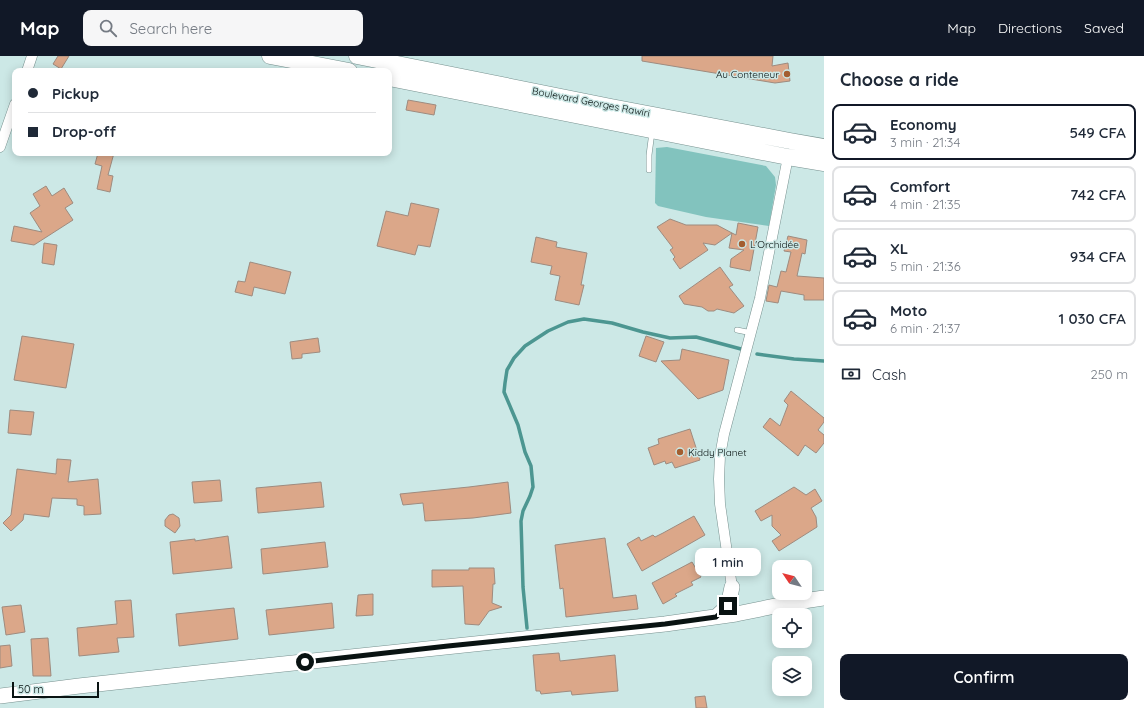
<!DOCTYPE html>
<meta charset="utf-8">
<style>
body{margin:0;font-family:Quicksand,sans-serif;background:#f6f6f7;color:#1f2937;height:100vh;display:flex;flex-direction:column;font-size:15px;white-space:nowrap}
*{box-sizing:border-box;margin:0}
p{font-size:13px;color:#747a83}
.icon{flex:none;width:22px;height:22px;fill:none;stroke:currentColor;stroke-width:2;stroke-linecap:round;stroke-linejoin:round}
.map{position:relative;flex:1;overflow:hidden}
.sheet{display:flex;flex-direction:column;background:#fff;width:320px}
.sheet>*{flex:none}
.guide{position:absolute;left:12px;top:12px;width:380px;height:88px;border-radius:8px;box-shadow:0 2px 10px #0003;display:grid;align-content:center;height:88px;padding:0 16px;background:#fff}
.needle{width:26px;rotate:305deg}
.fabs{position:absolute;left:772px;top:504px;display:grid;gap:8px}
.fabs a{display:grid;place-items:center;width:40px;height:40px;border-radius:8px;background:#fff;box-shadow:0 2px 10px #0003;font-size:20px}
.scale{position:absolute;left:12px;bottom:10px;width:87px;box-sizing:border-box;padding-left:4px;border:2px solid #091312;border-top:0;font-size:11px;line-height:14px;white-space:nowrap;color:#091312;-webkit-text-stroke:3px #cce8e6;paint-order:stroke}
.end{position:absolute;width:18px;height:18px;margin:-9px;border:5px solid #091312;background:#fff;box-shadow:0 0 0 2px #fff}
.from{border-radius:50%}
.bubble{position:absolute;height:28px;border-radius:8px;background:#fff;box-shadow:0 2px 10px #0003;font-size:13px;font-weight:600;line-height:28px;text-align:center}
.guide b{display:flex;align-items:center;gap:14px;height:38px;font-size:15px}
.guide b+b{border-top:1px solid #e0e1e3}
.guide i{width:10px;height:10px;background:#1f2937}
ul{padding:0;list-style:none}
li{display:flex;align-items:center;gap:12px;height:56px;margin:0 8px 6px;padding:0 8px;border:2px solid #e0e1e3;border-radius:8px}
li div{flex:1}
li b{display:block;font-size:15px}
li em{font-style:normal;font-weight:600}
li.on{border-color:#111827}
li>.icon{width:36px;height:36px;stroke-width:1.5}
h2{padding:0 16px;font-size:18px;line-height:48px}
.pay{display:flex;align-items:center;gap:10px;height:44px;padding:0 16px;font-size:15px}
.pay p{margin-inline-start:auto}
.primary-button{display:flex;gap:8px;margin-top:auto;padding:8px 16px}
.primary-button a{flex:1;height:46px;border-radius:8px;background:#111827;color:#fff;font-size:16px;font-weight:600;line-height:46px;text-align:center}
header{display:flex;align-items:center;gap:24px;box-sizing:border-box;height:56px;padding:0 20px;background:#111827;color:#fff}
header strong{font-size:19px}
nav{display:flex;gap:22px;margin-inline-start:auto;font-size:14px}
.search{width:280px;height:36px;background:#f6f6f7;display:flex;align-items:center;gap:10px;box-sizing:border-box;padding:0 14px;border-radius:8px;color:#747a83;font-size:15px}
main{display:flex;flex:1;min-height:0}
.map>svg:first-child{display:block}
.green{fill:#82c3be}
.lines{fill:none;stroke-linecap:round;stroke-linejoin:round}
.stream{stroke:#4c9691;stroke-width:3.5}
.building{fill:#dba789;stroke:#9e8b7f}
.lane-casing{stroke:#77918f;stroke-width:6}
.street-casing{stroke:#77918f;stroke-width:11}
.secondary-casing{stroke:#77918f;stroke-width:16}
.primary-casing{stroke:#77918f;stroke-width:17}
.lane{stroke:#fff;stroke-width:5}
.street{stroke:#fff;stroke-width:10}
.secondary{stroke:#fff;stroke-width:15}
.primary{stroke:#fff;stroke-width:16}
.route{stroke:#091312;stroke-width:5}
.poi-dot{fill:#a35e30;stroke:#cce8e6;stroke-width:1.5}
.labels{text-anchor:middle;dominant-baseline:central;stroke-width:3;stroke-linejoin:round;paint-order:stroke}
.poi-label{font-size:10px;fill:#091312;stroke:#cce8e6;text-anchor:start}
.street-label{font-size:10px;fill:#091312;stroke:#cce8e6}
</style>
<header>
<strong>Map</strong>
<div class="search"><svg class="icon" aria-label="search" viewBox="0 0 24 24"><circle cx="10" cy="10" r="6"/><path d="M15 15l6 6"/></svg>Search here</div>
<nav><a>Map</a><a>Directions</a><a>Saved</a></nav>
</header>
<main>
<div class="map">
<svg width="824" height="652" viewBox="0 0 824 652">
<rect width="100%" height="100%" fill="#cce8e6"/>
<!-- green -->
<path class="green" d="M667,91L766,110L775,121L776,129L769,170L706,161L658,150L655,147L656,92Z"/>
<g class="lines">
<!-- stream -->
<path class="stream" d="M757,298L794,303L824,305
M527,572L523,531L521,465L523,455L530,440L533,431L531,410L525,396L518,369L504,336L505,327L507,314L514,302L525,290L548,275L568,266L584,263L612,267L643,276L670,282L696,281L741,293"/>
</g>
<!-- building -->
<path class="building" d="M58,0H69L61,13L53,8Z
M642,0H773L772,10L788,7L790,25L775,27L642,5Z
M408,44L436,49L434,59L406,54Z
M98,97H114L108,119L113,120L110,136L97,133L102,110L95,108Z
M46,130L52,140L64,132L73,147L65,152L73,164L34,189L11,185L14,170L42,176L30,157L40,150L33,138Z
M411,147L439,153L430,191L418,189L415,199L377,190L386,155L408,160Z
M670,163L686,169H717L732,177L715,189L703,187L708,194L680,213L673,203L675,201L670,194L673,192L657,171Z
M738,167L758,171L750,215L730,211L731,203L744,194L729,192L732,177L736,179Z
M788,180L807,184L805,198L802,197L797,220L824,222V244H804V239L781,235L778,247L766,245L769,229L777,231L781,215L786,216L791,196L784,195Z
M536,181L557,186L556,191L587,197L581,229H584L579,249L555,244L560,220L550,218L552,210L531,206Z
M44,187L57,189L54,209L42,207Z
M250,206L291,216L285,238L254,231L252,240L235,236L238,225L245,226Z
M720,211L733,229L729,231L744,250L734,257L717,253L714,255H708L702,251L684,248L679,240Z
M22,280L74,288L66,332L14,324Z
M646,280L664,286L656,306L639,300Z
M318,282L320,296L302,298V302L292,303L290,286Z
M682,293L729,304L723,334L698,343L661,305L680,304Z
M791,335L824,362V366L818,374L824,379V387L816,397L805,389L798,400L763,371L770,362L780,370L788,349L784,345Z
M10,354L34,356L31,379L8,377Z
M690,373L700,404L675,412L672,406L666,408L665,405L654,409L648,392L659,388L658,383Z
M57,403L71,404L68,426L98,423L101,458L84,459V450L77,449V443L52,442L49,461L24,458L23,464L11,475L3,467L11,459L17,413L56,418Z
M220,424L222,445L194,447L192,426Z
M321,426L324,451L258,457L256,432Z
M508,426L511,457L473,462L425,465L423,447L403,449L400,438L469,431Z
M794,431L806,439L815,433L822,445L811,452L816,461L817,471L779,495L772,485L781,479L772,470V459L761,465L755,455Z
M173,458L179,462L180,470L175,477L165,470V464L169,459Z
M694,460L705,479L642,515L627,488L639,481L641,485L653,479L655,481L663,477Z
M228,480L232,512L173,518L170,486L195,483V485Z
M605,482L613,542L636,539L638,553L566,561L563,532L560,533L555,489Z
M325,486L328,511L263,518L261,493Z
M692,506L701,521L691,526L693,529L675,538L677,540L663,548L652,527Z
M469,512H494L495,528H493L492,547L502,551L489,555L479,569L465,568L463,530L432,531V514H469Z
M373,538V559L356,560L358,539Z
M131,544L134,581L117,582L119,596L79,600L77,572L117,568L115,545Z
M332,547L334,572L269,579L266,554Z
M21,549L25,576L6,579L2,551Z
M234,552L238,583L179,590L176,558Z
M48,582L51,620H33L31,583Z
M10,589L12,610L0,612V590Z
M559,597L560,605L615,599L618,635L572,639L571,635L541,638L540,635H536L533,599Z
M705,640L707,652H696L695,641Z"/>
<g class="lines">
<!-- lane casing -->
<g class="lane-casing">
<path id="lane" d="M649,114V99L652,76
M737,274L752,277"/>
</g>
<!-- street casing -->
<g class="street-casing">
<path id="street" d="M27,15L32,0
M0,91L15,48
M732,531L720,448L719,423L720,400L724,378L760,242L788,101"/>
</g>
<!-- secondary casing -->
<g class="secondary-casing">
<path id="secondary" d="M716,561L728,550L732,531
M0,640L79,630L198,617L665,568L736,558L790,547L824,542"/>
</g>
<!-- primary casing -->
<g class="primary-casing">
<path id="primary" d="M270,0L349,15
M357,0L611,51L790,85L824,91
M389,22L788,101L824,107"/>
</g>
<!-- lane -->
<use href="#lane" class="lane"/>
<!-- street -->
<use href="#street" class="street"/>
<!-- secondary -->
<use href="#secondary" class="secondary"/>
<!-- primary -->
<use href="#primary" class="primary"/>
</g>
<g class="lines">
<!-- route -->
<path class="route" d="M305,606L448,590L665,568L716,561L728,550"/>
</g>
<!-- markers -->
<g class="poi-dot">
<circle cx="787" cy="18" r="4"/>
<circle cx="742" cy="188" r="4"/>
<circle cx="680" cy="396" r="4"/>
</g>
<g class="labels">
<!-- poi labels -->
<g class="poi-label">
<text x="779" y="18" text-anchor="end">Au Conteneur</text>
<text x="750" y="188">L'Orchidée</text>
<text x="688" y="396">Kiddy Planet</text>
</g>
<!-- street labels -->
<g class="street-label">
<text transform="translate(591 46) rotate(11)">Boulevard Georges Rawiri</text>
</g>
</g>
</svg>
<div class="fabs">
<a><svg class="needle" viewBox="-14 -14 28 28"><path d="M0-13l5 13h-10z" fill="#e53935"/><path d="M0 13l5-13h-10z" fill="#747a83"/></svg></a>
<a><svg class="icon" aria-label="locate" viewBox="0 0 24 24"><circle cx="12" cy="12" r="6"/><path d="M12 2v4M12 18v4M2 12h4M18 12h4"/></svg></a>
<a><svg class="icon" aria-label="layers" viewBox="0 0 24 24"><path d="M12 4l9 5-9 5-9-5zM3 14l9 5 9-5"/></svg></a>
</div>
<div class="scale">50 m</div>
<i class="end from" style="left:305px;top:606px"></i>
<i class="end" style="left:728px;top:550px"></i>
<div class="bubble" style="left:695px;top:492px;width:66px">1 min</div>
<div class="guide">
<b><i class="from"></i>Pickup</b>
<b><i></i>Drop-off</b>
</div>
</div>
<section class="sheet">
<h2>Choose a ride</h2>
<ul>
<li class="on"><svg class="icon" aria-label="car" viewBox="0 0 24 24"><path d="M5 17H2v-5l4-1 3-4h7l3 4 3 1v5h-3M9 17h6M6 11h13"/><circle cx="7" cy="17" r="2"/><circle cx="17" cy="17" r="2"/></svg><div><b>Economy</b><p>3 min · 21:34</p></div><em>549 CFA</em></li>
<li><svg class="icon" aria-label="car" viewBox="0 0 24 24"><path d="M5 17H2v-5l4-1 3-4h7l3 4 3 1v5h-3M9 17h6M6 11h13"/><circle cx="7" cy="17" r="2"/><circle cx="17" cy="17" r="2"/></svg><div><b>Comfort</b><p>4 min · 21:35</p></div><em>742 CFA</em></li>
<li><svg class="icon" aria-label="car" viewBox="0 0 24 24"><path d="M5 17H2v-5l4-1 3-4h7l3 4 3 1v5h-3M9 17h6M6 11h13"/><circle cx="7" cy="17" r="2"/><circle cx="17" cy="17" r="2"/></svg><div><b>XL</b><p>5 min · 21:36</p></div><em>934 CFA</em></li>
<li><svg class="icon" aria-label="car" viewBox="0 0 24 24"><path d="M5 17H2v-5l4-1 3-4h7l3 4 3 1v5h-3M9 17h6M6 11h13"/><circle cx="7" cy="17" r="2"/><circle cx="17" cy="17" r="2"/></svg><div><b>Moto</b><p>6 min · 21:37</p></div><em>1 030 CFA</em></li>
</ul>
<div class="pay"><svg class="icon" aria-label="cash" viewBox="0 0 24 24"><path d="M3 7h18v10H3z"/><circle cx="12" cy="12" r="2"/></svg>Cash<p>250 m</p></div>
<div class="primary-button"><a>Confirm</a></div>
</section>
</main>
